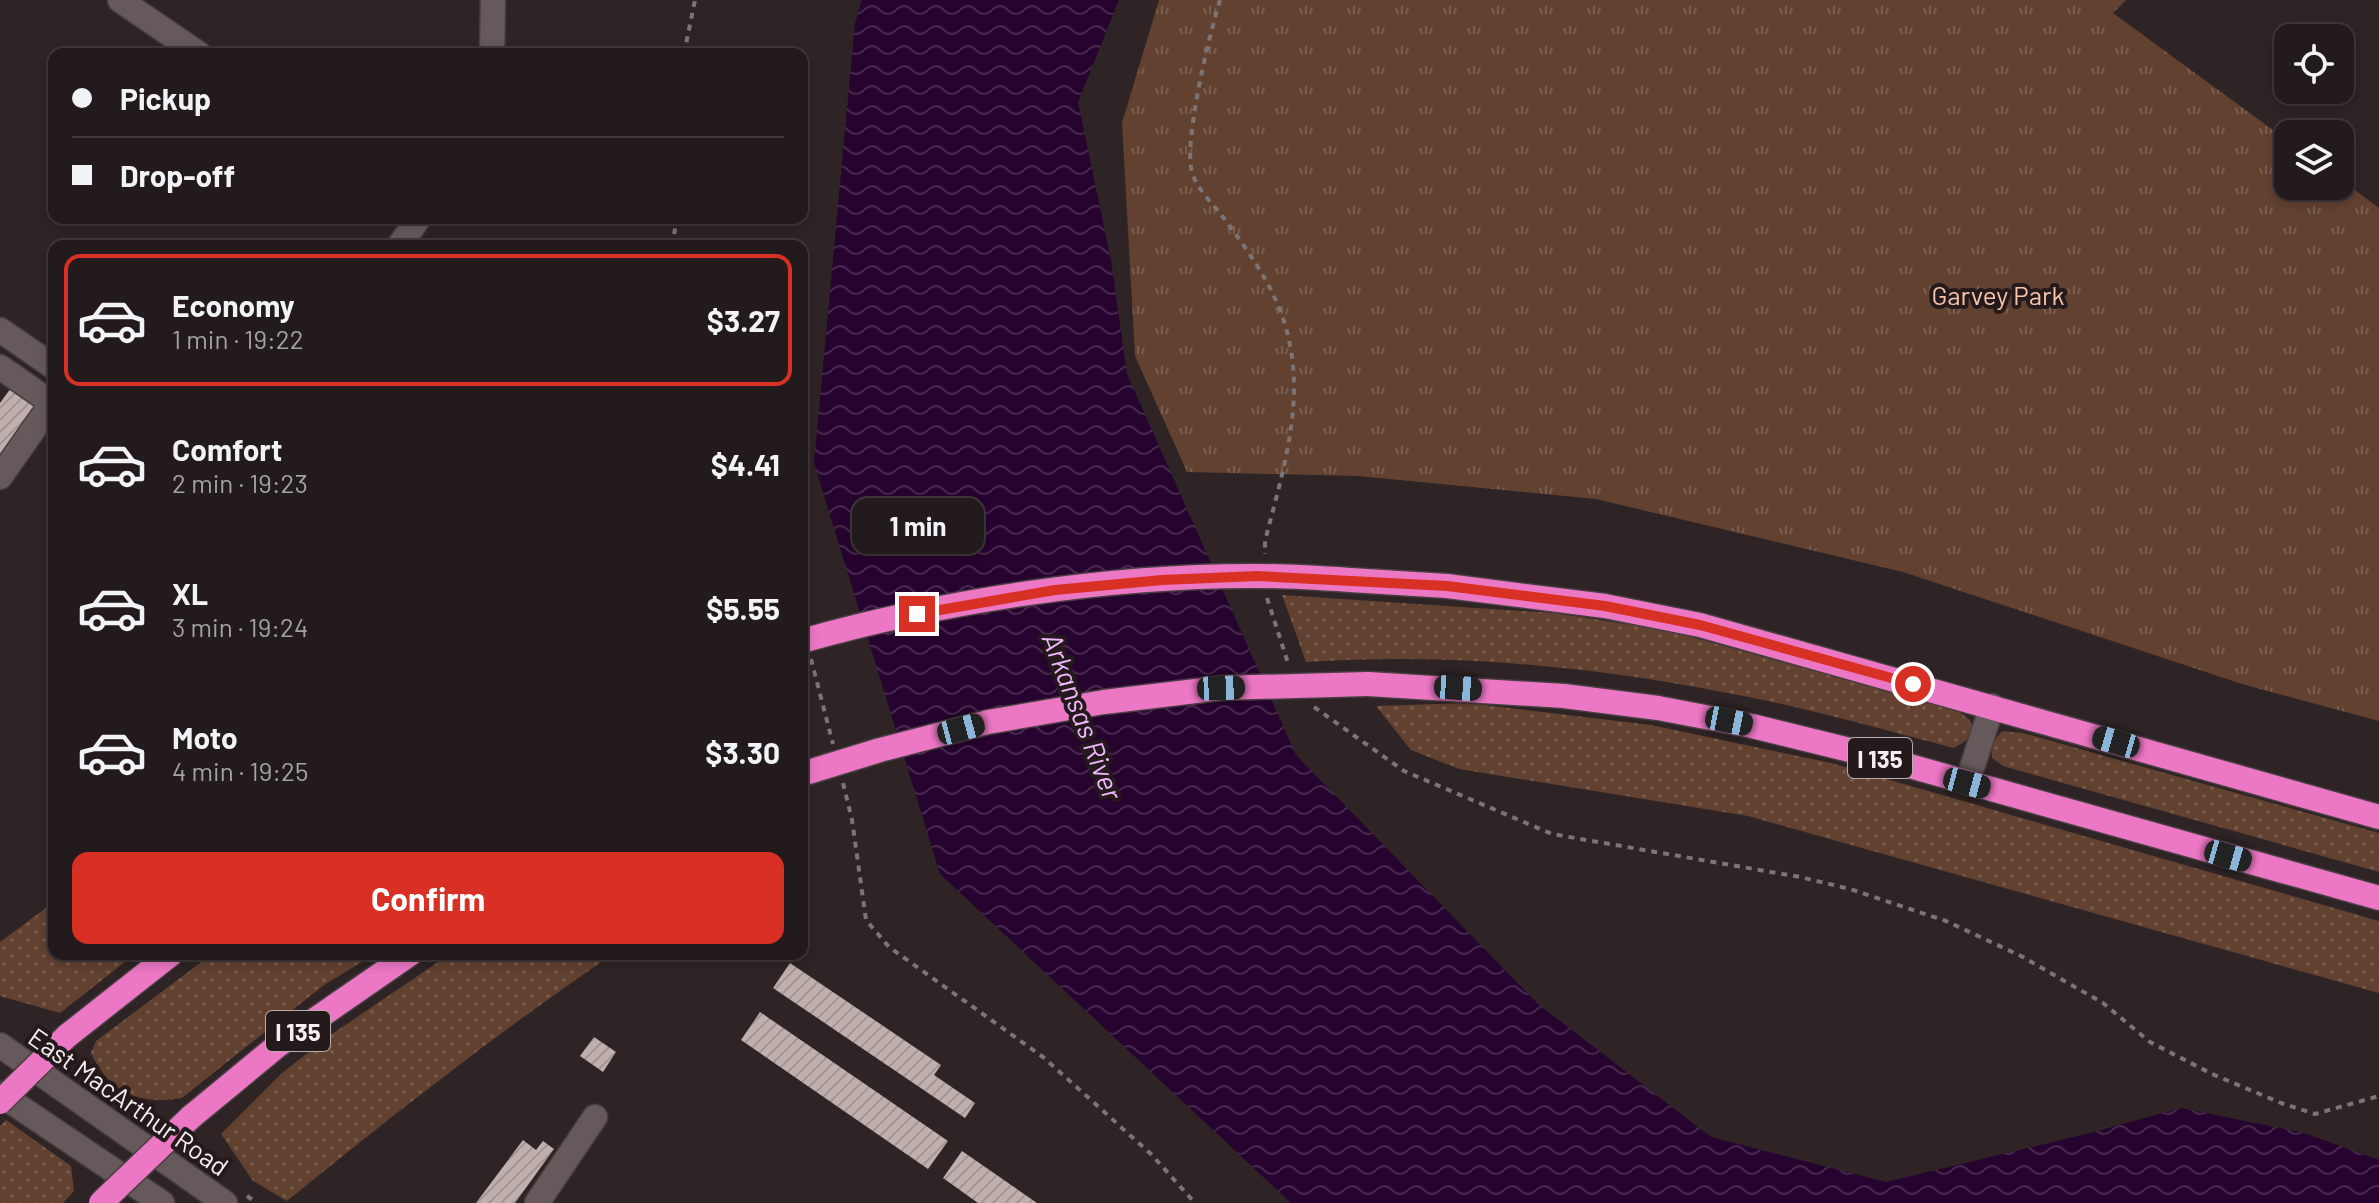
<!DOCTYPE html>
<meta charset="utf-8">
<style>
body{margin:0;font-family:Barlow,sans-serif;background:#2e2729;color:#f1f3f6;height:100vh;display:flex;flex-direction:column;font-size:30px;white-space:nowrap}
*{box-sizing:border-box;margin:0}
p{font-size:26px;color:#a2a1a3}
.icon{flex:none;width:44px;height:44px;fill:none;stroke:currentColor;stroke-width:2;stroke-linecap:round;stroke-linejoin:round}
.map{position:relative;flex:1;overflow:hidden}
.panel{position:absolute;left:48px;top:240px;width:760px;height:720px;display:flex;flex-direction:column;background:#221a1c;border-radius:16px;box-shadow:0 4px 12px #0003,0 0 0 2px #3f383b}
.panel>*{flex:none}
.top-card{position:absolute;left:48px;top:48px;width:760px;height:176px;border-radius:16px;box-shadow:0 4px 12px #0003,0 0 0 2px #3f383b;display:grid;align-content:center;height:176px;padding:0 24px;background:#221a1c}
.fabs{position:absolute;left:2274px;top:24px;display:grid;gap:16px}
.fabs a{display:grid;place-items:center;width:80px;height:80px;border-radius:16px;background:#221a1c;box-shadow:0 4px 12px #0003,0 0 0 2px #3f383b;font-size:40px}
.end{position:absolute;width:36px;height:36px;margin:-18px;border:10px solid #d93025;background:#fff;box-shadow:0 0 0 4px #fff}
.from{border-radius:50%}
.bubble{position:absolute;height:56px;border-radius:16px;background:#221a1c;box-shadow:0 4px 12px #0003,0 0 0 2px #3f383b;font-size:26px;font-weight:700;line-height:56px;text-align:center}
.car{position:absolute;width:24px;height:48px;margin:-24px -12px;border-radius:10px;box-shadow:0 0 6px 2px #0007;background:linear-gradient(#222 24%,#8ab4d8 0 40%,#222 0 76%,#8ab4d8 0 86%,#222 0)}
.top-card b{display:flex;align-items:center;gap:28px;height:76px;font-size:30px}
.top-card b+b{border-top:2px solid #3f383b}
.top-card i{width:20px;height:20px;background:#f1f3f6}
ul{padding:14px 0 0;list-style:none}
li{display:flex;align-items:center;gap:24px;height:132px;margin:0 16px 12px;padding:0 8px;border:4px solid transparent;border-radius:16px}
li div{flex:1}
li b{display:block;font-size:30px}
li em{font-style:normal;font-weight:700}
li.on{border-color:#d93025}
li>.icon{width:72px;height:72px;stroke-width:1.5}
.primary-button{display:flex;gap:16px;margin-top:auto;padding:16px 24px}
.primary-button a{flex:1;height:92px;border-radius:16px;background:#d93025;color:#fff;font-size:32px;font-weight:700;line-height:92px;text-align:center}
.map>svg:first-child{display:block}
.grass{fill:url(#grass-dots)}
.park{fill:url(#park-tufts)}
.water{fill:url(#water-waves)}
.building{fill:url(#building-hatch)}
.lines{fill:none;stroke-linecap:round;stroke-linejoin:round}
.minor-casing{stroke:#473e40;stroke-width:27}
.highway-casing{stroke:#473e40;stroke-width:27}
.path{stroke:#7e7476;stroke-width:4;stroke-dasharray:6 6;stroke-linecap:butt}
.minor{stroke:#66595b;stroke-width:24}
.highway{stroke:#ec77c5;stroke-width:24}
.highway-bridge-casing{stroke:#473e40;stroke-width:27;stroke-linecap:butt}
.highway-bridge{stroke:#ec77c5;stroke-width:24}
.route{stroke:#d93025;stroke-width:10}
.labels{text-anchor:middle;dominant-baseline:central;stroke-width:8;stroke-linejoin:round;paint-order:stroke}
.shield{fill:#241a1c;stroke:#b7aeb0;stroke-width:2}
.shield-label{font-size:24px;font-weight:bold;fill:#f6eef0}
.park-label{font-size:26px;fill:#f9c4a9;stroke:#241a1c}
.street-label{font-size:26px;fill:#f6eef0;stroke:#241a1c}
.water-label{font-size:28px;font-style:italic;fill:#efb5fe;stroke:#241a1c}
</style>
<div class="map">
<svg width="2379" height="1203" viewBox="0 0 2379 1203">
<defs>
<pattern id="grass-dots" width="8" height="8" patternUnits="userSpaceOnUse" patternTransform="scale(2)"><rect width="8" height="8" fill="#624130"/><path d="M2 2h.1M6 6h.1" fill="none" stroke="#795d4e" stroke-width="1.8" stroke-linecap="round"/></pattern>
<pattern id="park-tufts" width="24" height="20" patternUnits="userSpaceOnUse" patternTransform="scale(2)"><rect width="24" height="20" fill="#624130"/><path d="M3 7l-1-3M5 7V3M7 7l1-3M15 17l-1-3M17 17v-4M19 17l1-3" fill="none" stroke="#795d4e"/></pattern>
<pattern id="water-waves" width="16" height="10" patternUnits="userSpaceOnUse" patternTransform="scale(2)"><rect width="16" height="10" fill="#27032f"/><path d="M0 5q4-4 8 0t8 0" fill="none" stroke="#47284d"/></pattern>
<pattern id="building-hatch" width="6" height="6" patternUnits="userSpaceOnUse" patternTransform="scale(2)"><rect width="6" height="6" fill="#bfb0ae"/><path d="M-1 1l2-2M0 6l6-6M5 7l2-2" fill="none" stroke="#a29694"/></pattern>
</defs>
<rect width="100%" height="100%" fill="#2e2325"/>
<!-- grass -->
<path class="grass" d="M1282,595L1554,613L1666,630L1958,711L1970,720L1973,729L1967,740L1954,748C1876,728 1797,705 1717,691C1583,665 1443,653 1306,662Z
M1467,703L1651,725L1831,763L2379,921V993L1748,816L1459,769L1411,750L1376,706Z
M2002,731L2023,733L2379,833V872L2003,766L1992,758L1991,744Z
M54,902V954H135L60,1013L0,996V942Z
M212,954H375L324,985L182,1098C139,1105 110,1093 91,1053L96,1041Z
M450,954H613C500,1031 393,1115 287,1201L253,1181L221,1134L282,1073L332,1034Z
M6,1120L71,1166L74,1191L63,1203H0V1126Z"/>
<!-- park -->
<path class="park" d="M1159,0H2126L2113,13L2288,141V186H2340V179L2379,208V721L2242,684L1903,572L1596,499L1358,476L1187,472L1135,356L1122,123Z"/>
<!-- water -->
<path class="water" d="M862,0H1119L1078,102L1111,260L1127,374L1296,755L1538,1004L1711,1137L1886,1182L2090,1133L2181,1108L2304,1133L2379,1160V1203H1291L940,874L814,463L855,23Z"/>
<!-- building -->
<path class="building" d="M11,388L35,405L0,456V403Z
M790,963L941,1065L934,1075L975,1103L965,1118L773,988Z
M760,1012L948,1141L928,1169L741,1040Z
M594,1037L616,1052L603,1072L580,1056Z
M523,1140L536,1150L543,1141L554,1149L515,1203H476Z
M962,1151L1037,1203H978L943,1178Z"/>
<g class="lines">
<!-- minor casing -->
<g class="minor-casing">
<path id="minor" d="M120,0L199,54
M492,54L493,0
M399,246L419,218
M0,330L54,367
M0,367L52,403L0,477
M1967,783L1992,706
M0,1045L225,1203
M0,1094L162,1203
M537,1203L595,1117"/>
</g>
<!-- highway casing -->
<g class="highway-casing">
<path id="highway" d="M1350,580L1447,586L1605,606L1700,625L2379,817
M1368,684L1564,696L1658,708L1752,726L1874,756L2379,898
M67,1036L171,954
M191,1117L277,1046L410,954"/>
</g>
<!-- path -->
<path class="path" d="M1220,0C1210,32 1183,143 1192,172C1196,188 1213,204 1223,217C1252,256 1281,296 1290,345C1303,411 1281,478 1265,541V554
M684,54L695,0
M672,246L677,218
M1267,598L1289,666
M811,659L833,744
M1314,707L1404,771L1552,834L1800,877L1850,889L1946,921L2021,956L2103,1003L2150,1042L2212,1074L2281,1103L2315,1114L2379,1096
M843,783L852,820L866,920L889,947L1043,1057L1151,1154L1195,1203
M247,1196L257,1203"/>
<!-- minor -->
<use href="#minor" class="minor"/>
<!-- highway -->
<use href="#highway" class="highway"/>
<!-- highway-bridge casing -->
<g class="highway-bridge-casing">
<path id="highway-bridge" d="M802,641C943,601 1112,575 1259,576C1289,576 1320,578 1350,580
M802,774L880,750L988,722L1104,702L1221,688L1368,684
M0,1102L67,1036
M101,1203L191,1117"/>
</g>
<!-- highway-bridge -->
<use href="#highway-bridge" class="highway-bridge"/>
</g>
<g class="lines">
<!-- route -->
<path class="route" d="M917,614L1055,590L1162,580L1258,576L1447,586L1605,606L1700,625L1913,684"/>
</g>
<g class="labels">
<!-- shield labels -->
<g class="shield">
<rect x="1848" y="738" width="64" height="40" rx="6"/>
<rect x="266" y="1011" width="64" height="40" rx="6"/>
</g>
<g class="shield-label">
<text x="1880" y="758">I 135</text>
<text x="298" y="1031">I 135</text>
</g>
<!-- park labels -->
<g class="park-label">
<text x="1998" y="294">Garvey Park</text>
</g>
<!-- street labels -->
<g class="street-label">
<text transform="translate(129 1101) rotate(35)">East MacArthur Road</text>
</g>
<!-- water labels -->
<g class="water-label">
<text transform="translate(1083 716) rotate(69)">Arkansas River</text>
</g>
</g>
</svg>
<div class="fabs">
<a><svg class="icon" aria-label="locate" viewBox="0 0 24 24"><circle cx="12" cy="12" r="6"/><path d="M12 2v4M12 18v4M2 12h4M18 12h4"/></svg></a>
<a><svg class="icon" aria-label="layers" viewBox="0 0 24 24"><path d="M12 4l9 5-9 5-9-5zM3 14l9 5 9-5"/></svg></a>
</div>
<i class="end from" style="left:1913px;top:684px"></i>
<i class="end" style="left:917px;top:614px"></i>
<div class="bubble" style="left:852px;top:498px;width:132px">1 min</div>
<i class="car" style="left:1221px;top:688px;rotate:88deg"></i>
<i class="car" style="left:1458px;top:688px;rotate:94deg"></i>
<i class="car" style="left:1729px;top:721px;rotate:101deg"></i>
<i class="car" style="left:961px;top:729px;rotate:75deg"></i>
<i class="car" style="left:2116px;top:742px;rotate:286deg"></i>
<i class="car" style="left:1967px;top:783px;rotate:105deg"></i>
<i class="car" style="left:2228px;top:856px;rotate:106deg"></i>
<div class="top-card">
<b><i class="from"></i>Pickup</b>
<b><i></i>Drop-off</b>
</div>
<section class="panel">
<ul>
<li class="on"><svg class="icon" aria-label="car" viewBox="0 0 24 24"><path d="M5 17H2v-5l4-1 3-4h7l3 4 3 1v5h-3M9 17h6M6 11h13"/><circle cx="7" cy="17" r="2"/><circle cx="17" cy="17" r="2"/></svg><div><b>Economy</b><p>1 min · 19:22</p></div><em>$3.27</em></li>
<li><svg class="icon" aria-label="car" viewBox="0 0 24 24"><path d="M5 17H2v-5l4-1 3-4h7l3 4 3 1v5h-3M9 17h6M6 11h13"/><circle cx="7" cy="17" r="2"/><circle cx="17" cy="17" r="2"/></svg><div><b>Comfort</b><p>2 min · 19:23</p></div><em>$4.41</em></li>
<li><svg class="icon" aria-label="car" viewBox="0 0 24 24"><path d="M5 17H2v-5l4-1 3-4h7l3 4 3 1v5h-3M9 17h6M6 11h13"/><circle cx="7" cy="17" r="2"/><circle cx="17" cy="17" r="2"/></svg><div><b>XL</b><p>3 min · 19:24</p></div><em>$5.55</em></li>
<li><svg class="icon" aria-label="car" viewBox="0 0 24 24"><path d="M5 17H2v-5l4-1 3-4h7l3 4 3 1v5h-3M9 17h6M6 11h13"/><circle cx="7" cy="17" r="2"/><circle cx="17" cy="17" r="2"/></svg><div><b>Moto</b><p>4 min · 19:25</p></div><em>$3.30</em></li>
</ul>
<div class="primary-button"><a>Confirm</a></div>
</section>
</div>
